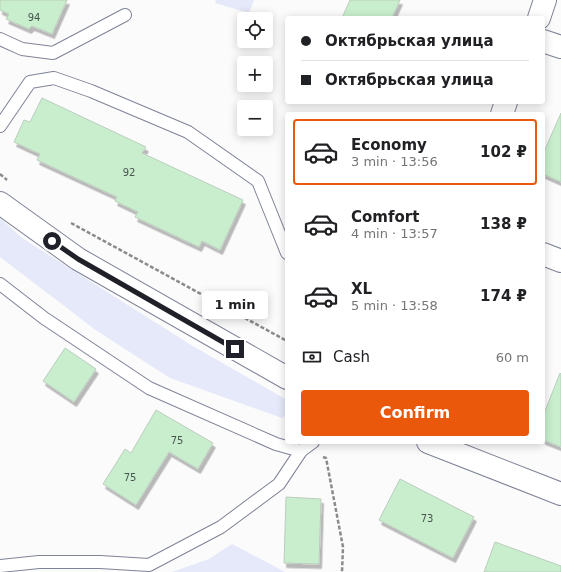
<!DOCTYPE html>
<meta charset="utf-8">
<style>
body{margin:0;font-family:"DejaVu Sans",sans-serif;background:#f2f2f2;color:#202124;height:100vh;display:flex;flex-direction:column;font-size:15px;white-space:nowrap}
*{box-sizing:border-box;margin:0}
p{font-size:13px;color:#757577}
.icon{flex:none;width:22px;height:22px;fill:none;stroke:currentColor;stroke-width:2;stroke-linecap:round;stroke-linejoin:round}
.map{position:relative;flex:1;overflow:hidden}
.panel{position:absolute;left:285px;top:112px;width:260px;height:332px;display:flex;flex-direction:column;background:#fff;border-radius:4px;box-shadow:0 2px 10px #0003}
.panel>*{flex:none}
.banner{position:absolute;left:285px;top:16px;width:260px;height:88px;border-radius:4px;box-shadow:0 2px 10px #0003;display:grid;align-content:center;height:88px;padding:0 16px;background:#fff}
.controls{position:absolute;left:237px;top:12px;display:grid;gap:8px}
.controls a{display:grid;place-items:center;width:36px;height:36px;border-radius:4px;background:#fff;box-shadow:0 2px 10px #0003;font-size:20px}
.end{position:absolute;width:18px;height:18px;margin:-9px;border:5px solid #1f2028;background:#fff;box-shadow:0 0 0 2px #fff}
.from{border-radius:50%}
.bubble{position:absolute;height:28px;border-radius:4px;background:#fff;box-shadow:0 2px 10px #0003;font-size:13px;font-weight:700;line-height:28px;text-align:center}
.banner b{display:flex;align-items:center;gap:14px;height:38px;font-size:15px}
.banner b+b{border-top:1px solid #e0e0e0}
.banner i{width:10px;height:10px;background:#202124}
ul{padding:7px 0 0;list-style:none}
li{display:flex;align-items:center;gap:12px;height:66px;margin:0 8px 6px;padding:0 8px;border:2px solid transparent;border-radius:4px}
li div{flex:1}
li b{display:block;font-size:15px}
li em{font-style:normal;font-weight:700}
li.on{border-color:#ea580c}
li>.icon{width:36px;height:36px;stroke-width:1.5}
.pay{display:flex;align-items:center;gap:10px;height:44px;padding:0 16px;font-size:15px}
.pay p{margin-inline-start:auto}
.cta{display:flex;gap:8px;margin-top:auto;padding:8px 16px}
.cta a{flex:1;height:46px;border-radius:4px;background:#ea580c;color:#fff;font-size:16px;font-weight:700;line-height:46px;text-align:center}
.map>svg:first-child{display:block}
.green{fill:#e5e9f9}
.building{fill:#c8eecd;stroke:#bbcdbd;filter:url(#shadow)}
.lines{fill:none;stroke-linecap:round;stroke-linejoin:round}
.service-casing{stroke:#7f8397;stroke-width:14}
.minor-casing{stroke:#7f8397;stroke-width:24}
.path{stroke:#8b8b8f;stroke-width:2.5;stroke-dasharray:4 2;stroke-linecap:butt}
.service{stroke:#fff;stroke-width:12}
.minor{stroke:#fff;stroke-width:22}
.route{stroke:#1f2028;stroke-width:5}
.labels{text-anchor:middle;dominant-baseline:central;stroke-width:4;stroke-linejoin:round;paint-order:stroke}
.number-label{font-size:10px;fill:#495451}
</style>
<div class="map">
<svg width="561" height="572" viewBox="0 0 561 572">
<defs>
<filter id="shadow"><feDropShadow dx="2.5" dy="4.5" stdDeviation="0" flood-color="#0004"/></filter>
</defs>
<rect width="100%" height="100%" fill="#fbfbfb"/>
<!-- green -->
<path class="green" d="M216,0H254L249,13L215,3Z
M0,218L22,238L191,345L287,400V414L282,418L170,378L97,331L0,257Z
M232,544L285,572H172L209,559Z"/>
<!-- building -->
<path class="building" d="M0,0H67L52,34L32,26L29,29L6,19L9,14L0,10Z
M350,0H400L392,18H342Z
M42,98L146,147L142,153L243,200L220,250L202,241L199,247L135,217L138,212L115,201L117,197L37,160L40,154L14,142L24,120L30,122Z
M561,113V182L543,174V154Z
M65,348L96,369L74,402L43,381Z
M560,373L561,374V447L543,440V416Z
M156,410L213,443L198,469L169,452L136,505L103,484L125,449L131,453Z
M400,479L474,517L453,558L379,520Z
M286,497L321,499L319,564L284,563Z
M495,542L561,566V572H484Z"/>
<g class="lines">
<!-- service casing -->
<g class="service-casing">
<path id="service" d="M0,39L22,49L53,53L125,15
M0,126L30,82L54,78L91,91L188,132L258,181L287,253
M0,284L44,318L149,388L276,444L301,451
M0,566L39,562H100L149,565L221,527L279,484L301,451L313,442"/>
</g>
<!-- minor casing -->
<g class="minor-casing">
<path id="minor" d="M539,18L545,0
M543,41L561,47
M502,114L506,102
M0,203L78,259L287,378
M543,254L561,261
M428,442L561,494"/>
</g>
<!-- path -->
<path class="path" d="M0,174L7,180
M71,223L287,341
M323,457L326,458L343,547L342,572"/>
<!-- service -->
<use href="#service" class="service"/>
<!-- minor -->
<use href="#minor" class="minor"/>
</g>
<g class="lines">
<!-- route -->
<path class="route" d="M52,241L78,259L235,349"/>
</g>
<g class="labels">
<!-- number labels -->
<g class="number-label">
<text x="34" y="17">94</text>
<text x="129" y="172">92</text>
<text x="177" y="440">75</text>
<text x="130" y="477">75</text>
<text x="427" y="518">73</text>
</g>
</g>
</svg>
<div class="controls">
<a><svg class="icon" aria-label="locate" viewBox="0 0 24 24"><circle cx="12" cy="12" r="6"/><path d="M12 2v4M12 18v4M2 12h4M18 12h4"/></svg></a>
<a>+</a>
<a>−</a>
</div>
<i class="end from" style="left:52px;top:241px"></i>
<i class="end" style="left:235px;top:349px"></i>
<div class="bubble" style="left:202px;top:291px;width:66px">1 min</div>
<div class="banner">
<b><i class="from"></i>Октябрьская улица</b>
<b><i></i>Октябрьская улица</b>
</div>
<section class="panel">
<ul>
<li class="on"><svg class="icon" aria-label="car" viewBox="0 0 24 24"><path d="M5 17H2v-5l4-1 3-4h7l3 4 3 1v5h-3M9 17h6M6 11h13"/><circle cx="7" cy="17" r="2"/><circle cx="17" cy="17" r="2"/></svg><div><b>Economy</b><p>3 min · 13:56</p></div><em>102 ₽</em></li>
<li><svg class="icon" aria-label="car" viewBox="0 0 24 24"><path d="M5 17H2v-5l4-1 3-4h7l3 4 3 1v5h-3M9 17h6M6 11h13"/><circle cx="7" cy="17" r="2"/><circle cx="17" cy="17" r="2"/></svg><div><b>Comfort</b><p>4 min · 13:57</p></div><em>138 ₽</em></li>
<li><svg class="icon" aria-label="car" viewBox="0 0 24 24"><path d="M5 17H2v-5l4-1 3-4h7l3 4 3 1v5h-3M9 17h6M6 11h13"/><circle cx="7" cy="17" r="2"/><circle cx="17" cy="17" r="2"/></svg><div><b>XL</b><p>5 min · 13:58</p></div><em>174 ₽</em></li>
</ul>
<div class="pay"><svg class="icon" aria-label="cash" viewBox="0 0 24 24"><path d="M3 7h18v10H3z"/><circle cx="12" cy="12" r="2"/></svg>Cash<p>60 m</p></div>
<div class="cta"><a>Confirm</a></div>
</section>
</div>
